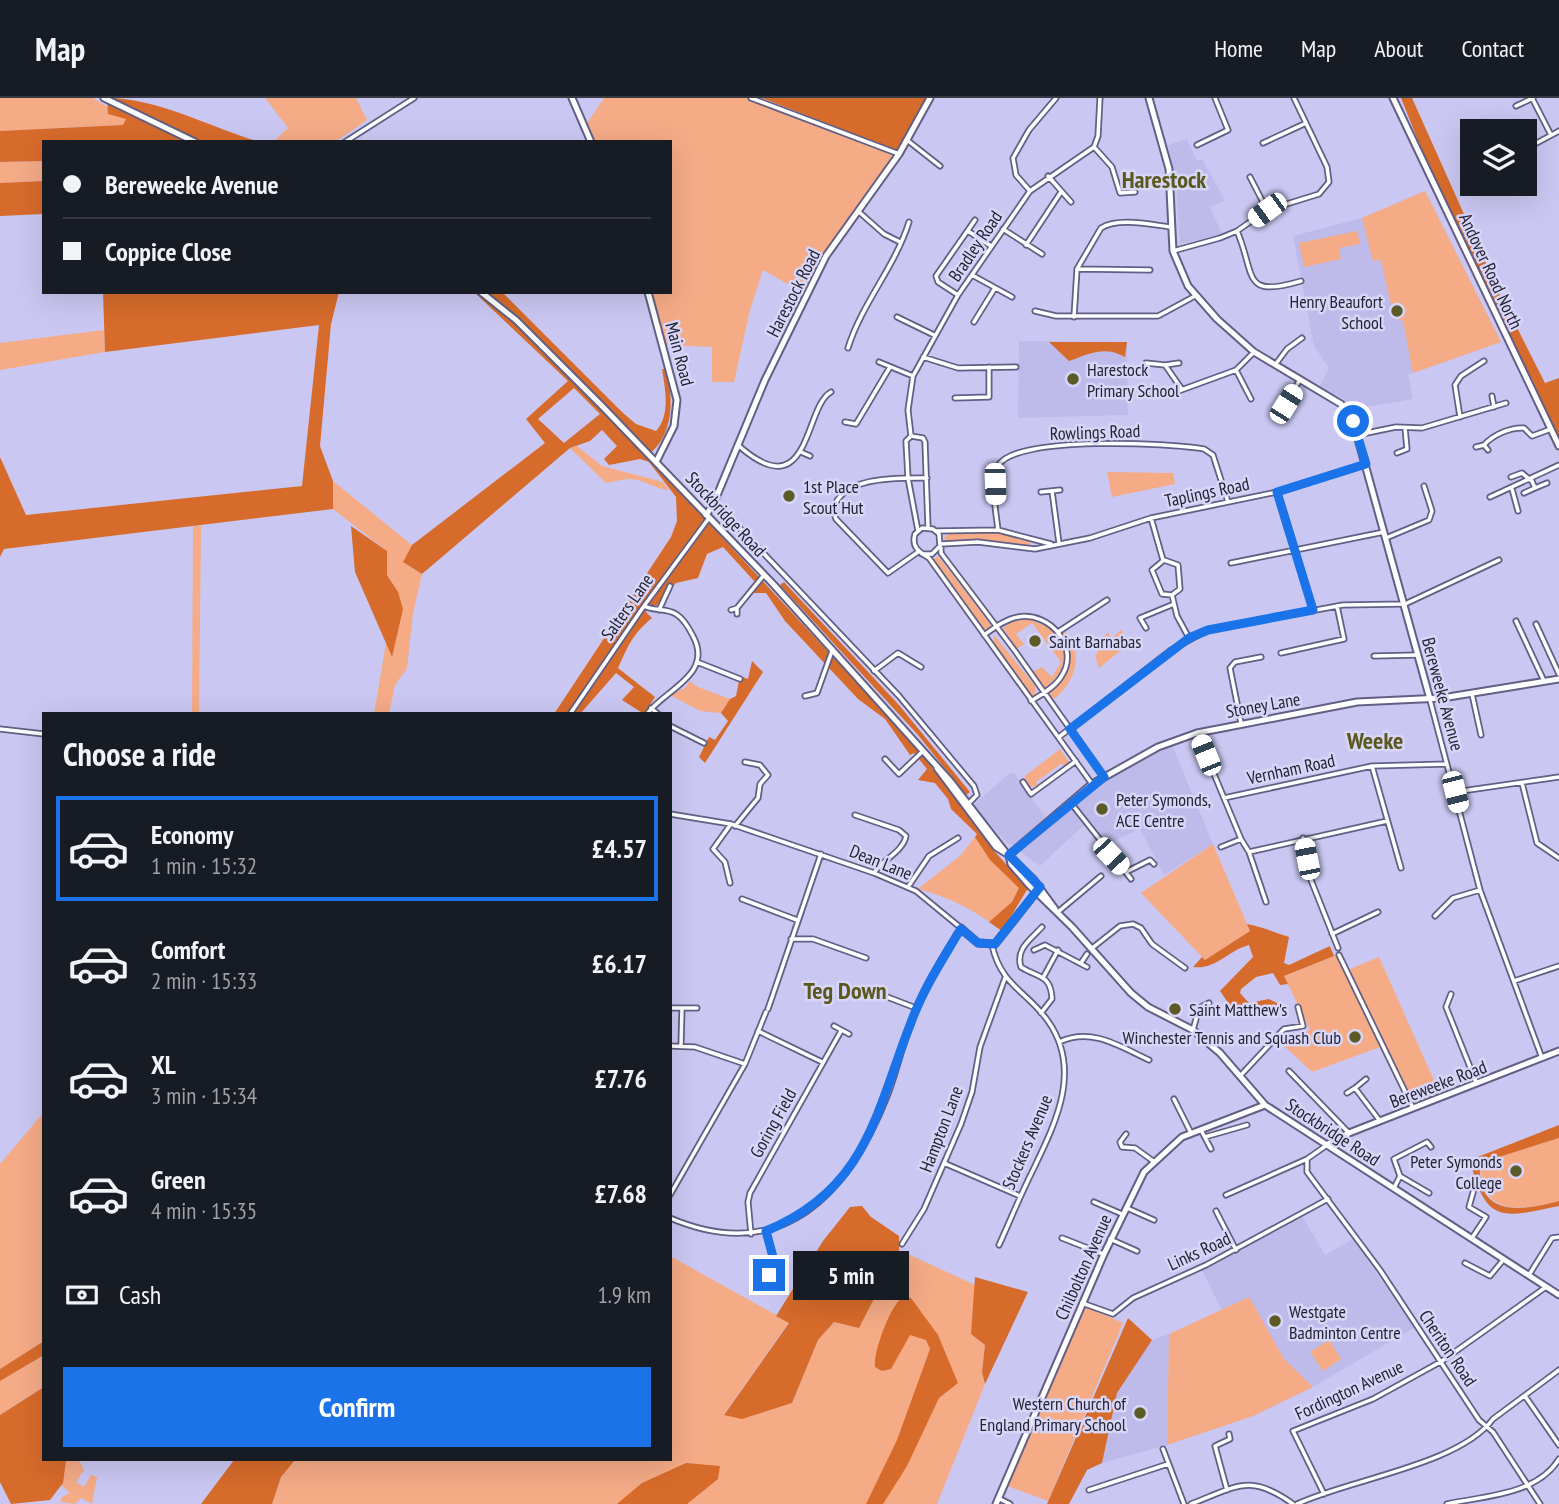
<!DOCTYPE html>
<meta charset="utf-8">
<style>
body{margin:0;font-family:"PT Sans Narrow",sans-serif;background:#242831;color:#f1f3f6;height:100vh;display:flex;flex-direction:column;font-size:26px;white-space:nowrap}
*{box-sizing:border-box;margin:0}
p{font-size:23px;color:#9ea1a6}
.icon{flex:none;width:38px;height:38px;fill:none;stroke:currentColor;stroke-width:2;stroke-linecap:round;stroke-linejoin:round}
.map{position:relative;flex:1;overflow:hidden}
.details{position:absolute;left:42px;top:614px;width:630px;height:749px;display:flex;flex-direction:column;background:#171b24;border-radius:0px;box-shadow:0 7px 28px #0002}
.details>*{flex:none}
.hud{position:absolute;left:42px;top:42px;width:630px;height:154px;border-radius:0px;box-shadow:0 7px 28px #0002;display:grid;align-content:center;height:154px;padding:0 21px;background:#171b24}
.tools{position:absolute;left:1460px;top:21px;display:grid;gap:14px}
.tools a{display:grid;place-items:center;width:77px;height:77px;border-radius:0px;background:#171b24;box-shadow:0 7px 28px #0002;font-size:35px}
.end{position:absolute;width:32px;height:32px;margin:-16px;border:9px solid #1a73e8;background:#fff;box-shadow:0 0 0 4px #fff}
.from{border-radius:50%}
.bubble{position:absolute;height:49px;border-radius:0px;background:#171b24;box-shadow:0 7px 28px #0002;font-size:23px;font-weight:800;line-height:49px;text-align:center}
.car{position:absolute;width:21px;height:42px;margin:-21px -10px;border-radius:9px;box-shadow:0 0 5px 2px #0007;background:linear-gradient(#fff 24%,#345 0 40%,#fff 0 76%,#345 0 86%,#fff 0)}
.hud b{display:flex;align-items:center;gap:24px;height:66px;font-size:26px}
.hud b+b{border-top:2px solid #363941}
.hud i{width:18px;height:18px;background:#f1f3f6}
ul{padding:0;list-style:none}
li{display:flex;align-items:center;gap:21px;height:105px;margin:0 14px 10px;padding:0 7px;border:4px solid transparent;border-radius:0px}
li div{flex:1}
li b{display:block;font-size:26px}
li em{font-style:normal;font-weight:800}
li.current{border-color:#1a73e8}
li>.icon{width:63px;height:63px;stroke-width:1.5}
h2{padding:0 21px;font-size:32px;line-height:84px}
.pay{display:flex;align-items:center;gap:18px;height:77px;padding:0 21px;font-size:26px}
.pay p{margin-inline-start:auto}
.action{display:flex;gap:14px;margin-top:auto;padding:14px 21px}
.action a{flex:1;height:80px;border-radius:0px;background:#1a73e8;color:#fff;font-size:28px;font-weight:800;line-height:80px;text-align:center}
header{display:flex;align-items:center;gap:42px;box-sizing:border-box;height:98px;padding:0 35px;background:#171b24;border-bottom:2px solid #363941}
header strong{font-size:33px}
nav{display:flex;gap:38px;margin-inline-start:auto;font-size:24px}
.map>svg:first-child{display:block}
.built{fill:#bebbea}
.green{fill:#f5ab86}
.forest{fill:#d76b2b;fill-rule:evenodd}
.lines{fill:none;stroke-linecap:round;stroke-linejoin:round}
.street-casing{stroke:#615f83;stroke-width:7}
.secondary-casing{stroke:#615f83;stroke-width:9}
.street{stroke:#fff;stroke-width:3.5}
.secondary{stroke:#fff;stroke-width:5}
.route{stroke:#1a73e8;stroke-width:9}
.poi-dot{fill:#5c5b28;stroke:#d8d6f8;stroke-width:2.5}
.labels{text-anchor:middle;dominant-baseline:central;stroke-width:5;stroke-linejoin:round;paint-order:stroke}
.street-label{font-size:18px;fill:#242332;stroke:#d8d6f8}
.poi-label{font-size:18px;fill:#242332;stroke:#d8d6f8;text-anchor:start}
.district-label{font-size:24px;font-weight:bold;fill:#5a581d;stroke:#d8d6f8}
</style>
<header>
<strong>Map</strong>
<nav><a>Home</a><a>Map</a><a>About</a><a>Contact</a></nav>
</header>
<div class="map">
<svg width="1559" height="1406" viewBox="0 0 1559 1406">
<rect width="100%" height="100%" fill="#cac8f2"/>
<!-- built -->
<path class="built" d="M1187,41L1197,63L1202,61L1225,103L1210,109L1222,136L1180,146L1176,85L1168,47Z
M1425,93L1501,244L1408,277L1413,301L1353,311L1342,300L1319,289L1329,270L1314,248L1293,138L1362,120Z
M1019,243L1127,244L1128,317L1018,320Z
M1172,647L1213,746L1164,777L1140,731L1105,747L1077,707L1102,684Z
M1010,675L1015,676L1048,723L1070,707L1085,726L1040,768L1004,742L973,707Z
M1301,1116L1325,1157L1353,1141L1414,1230L1311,1290L1253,1318L1218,1225L1221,1211L1202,1172Z
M1169,1236L1167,1347L1102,1365L1117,1295L1143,1251L1152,1242Z"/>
<!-- green -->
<path class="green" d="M0,0H93L127,21L123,27L0,33Z
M265,0H356L367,22L335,44H273L288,30Z
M604,0H749L895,55L826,158L807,197L763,172L750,212L734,284H712V249L662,247L648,194H670V44H592L586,27Z
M44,63V83L0,85V64Z
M1425,93L1501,244L1413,275L1403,223L1394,220L1381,162L1373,163L1362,120Z
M1357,133L1360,146L1339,150L1341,161L1304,169L1299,145Z
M104,232L105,254L0,272V245Z
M577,348L602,368L663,384L669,392C654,391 644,381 629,381C622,381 613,384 606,385L570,350Z
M1107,374L1173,375L1175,386L1112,399Z
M333,383L412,447L403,464L422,476L413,515L407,570L395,587L389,616H374L386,545L392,558L398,494L387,477V453L333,411Z
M193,428H201L199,616H192Z
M987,434L1019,438L1032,446L1027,448L987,442L947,443L944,440L948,436Z
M938,458L991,527L989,532H984L935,466L933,462Z
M1029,521L1052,531L1065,553L1061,574L1044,592L1033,574L1042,569L1052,579L1061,564L1032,525L1016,536L1024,546L1017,551L1003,530L1013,523Z
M1121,532L1130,545L1099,570L1095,557L1098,555L1096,544L1108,535L1112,540Z
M1065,533C1085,556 1075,584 1054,601L1049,595C1070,580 1071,560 1063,537Z
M994,537L1035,588V599L1031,598L994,547Z
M690,583L698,589L730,601L721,615L700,613L670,597L685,590Z
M1060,651L1069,664L1064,669L1062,665L1036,684L1038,687L1028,690L1024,683L1025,678Z
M977,736L1027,792L1002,833C976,813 950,799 918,791L961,757Z
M1213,746L1250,833L1205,862L1141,795Z
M1339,856L1348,872L1379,859L1440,996L1409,1009L1380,949L1312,974L1281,945L1310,932L1284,878Z
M44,1014V1243L0,1271V1066Z
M1559,1040V1103C1521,1113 1479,1119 1480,1065Z
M899,1152L975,1187L971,1236L985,1247L982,1274L985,1286L937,1406H272L281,1379L295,1362H670V1158L789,1224L724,1316L792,1305L818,1242L834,1224L859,1230Z
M1249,1199L1284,1261L1313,1289L1253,1318L1167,1347L1169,1236Z
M1085,1208L1123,1225L1048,1403L1007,1388Z
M1329,1242L1341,1261L1323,1273L1310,1254Z
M44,1257V1289L0,1317V1283Z
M65,1362H79L84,1372L76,1384L84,1389L91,1377L97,1379L92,1406L81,1400L75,1406L60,1404L62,1399L70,1395L61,1387Z"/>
<!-- forest -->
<path class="forest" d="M107,0C159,0 211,30 260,44H44V63L0,64V33L123,27L126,21L108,16Z
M762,0H927L897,53Z
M1401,0H1412L1498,192L1545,285L1559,280V341L1423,55Z
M44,83V116L0,118V85Z
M103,194H339L331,226L320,348L333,383V411L4,451L0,459V359L26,417L302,388L319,227L105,254Z
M474,194H502L623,315L636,326L656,333C671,316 665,291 662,271H666C674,301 674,338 647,358L918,651L995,754L1028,790L1002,833L989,824L1012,804L1019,790L990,762L975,739L977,736L951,711L948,701L935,685L918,682L927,671L914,655L910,657L885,621L858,601L785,523L766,495H754L750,489L755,484L723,449L707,456L698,480L676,485L657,507H648L646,514L652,520C632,537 629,546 618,570L655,599L644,616L622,602L634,589L616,575L580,616H554L671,439L677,423L676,399L649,364L640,361L609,367L604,361L617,348L602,332L590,343L570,350L422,476L403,464L412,447L545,345L526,321L568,283ZM574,290L600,316L564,345L538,321Z
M1049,244H1127L1125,259C1105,247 1088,256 1069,263Z
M351,428L387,453V477L398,494L403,511L392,559L355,474Z
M784,484L899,607L970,694L966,697L918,637L780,487Z
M752,563L763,574L705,665L699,659L709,639L715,642L728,623L721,615L730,601L736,598L740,578L748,581Z
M1247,826C1263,829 1273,834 1289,839L1284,865L1289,867L1330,848L1334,858L1284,878L1288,886L1280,887L1273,875L1256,879L1241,891L1240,895L1249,905L1269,901L1277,905V911L1271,914L1255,911L1237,918L1220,893L1253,859L1249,847C1227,853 1216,872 1193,869L1202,859L1205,862L1250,833Z
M1559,1027V1040L1480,1065C1476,1120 1522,1113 1559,1103V1108C1501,1120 1486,1126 1470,1062Z
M862,1108L871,1119L899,1138V1152L859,1230L834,1224L818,1242L792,1305L742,1321L724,1317L789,1225L776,1218L823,1143L850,1109Z
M975,1179L1028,1194L985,1286L982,1274L985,1247L971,1236Z
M904,1198L911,1200L938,1237L958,1285L939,1300L907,1368L883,1406H866L897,1342L930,1251L926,1242L910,1237L891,1271L882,1273L875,1269C873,1254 891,1205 904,1198Z
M1128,1220L1152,1242L1117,1295L1102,1365L1087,1372L1069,1406H1047Z
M44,1243V1257L0,1283V1271Z
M44,1289V1362H66L63,1385L50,1402L11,1406L0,1384V1317Z
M234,1362H295L281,1379L272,1406H201Z
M686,1365L720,1368L718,1381L687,1406H617L642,1385Z"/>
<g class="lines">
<!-- street casing -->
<g class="street-casing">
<path id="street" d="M751,0L899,56
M1532,0L1551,37
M1516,8L1533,0
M907,42L940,68
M345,44L414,0
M1263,45L1304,26
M1197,47L1228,32L1215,0
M1531,48L1559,33
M1094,49L1112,69L1120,95L1135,94
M1048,78L1071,104
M1250,79L1267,112
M1030,93L1016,77L1013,60L1029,32L1056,0
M858,113L884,136L900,144
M1003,131L1042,156
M968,133L991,148
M1237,133C1256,177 1241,201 1301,183
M1026,147L1061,94
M1173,153L1220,140L1237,133L1267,112L1319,96L1329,84L1327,69L1294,0
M1077,171L1150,172
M972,177L1012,199
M958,197L938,184L936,178L975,122
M1035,213L1056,218H1158L1195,198
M897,219L934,237
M1074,219L1077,171L1101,130C1119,119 1152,127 1171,129
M974,224L995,190
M848,250C862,205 895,169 909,124
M923,259L958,270L1016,269
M879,264L913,278
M1146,265L1165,267L1181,290
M1165,267L1179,265
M1275,267L1287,251L1302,240
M1236,272L1251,301
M1152,295H1173L1236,272L1254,254
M1492,298L1494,309
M955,300L989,299V269
M1275,315L1286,306L1299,283
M1460,319L1455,287L1461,278L1484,263
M845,324L856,326L890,269
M1357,337L1396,329L1422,330L1506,305
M911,338L908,312L913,278L958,197L1030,93L1094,49L1098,38L1100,0
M911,338L923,340L925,344L928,429
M911,338L906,343L908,380L918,433
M1484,347C1493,337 1510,329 1524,330L1532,338L1551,331
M739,348C811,411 804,308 831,294
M1476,349L1484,347L1488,352
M801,354L810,358
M1397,355L1407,351L1405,330
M1511,379L1522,375L1530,382
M1531,381L1535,390L1547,385
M1512,391L1518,413
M1052,393L1059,445
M1041,394L1060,392
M1277,394L1313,511
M1524,395L1535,390
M1490,399L1559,367
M1151,420L1163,462
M732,422L899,598L974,688L977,697L967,707
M998,432C996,414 990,385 998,368C1014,337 1171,345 1204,351L1213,357L1228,404
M936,433L998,432L1051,446
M1386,440L1429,422L1432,413L1424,388
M941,446L978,444L1035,451L1090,440L1151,420L1277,394L1364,366
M941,450V455L1015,553L1104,679
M918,454L888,475L836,421L833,413C840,377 900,380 927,380
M922,456H932L940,448L939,436L933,431L922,430L915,436C911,449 919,454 929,460L1092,686
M1164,462L1178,467L1180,491L1172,497L1162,496L1152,472Z
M1231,465L1384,434
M1172,497L1177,518L1189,540
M644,508C654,513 666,510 676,516C684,521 689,530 693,538C714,577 664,592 647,616
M737,510L764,477
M659,512L670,488
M731,512L737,510V516
M1516,523L1544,583
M1536,526L1559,576
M1146,530L1140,520L1174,506
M1058,534L1107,502
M984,537C994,530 1006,521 1018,519C1050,513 1081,550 1061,579C1055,589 1041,597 1031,603
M1281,555L1344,541L1337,508
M1374,558L1418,557
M697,564L740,581
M874,573L898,555L921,569
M1472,596L1481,637
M805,598L817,595L832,553
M1430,602L1480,792L1542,960
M651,610L658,616
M570,616L644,508L709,420
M1241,625L1230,570L1235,564L1261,559
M670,628L704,645
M0,631L44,636
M1197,635L1241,741L1249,754L1266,804
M1059,639L1171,552L1208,532L1343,507L1405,506L1499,462
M885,661L899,676L922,654
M1372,668L1401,770
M1023,684L1031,696L1076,663
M1522,685L1537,745L1559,760
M1455,694L1559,679
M1224,700L1372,668L1447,666
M1071,705L1131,781
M670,716L731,726L874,775L916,793L961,830C944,856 926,886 914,915C904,941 898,969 888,996C849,1096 783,1168 670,1120
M855,717L899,732L906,738C903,754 882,762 874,775
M735,728L758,700L760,686L768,677L760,667L745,664
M1303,740L1311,782L1338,850
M1221,749L1241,741
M1249,754L1387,723
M1126,774L1150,762L1154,766
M730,785L725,764L713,751L731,726
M908,789L929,758L958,740
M742,801L797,822
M1058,814L1101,778
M1435,818L1453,800L1480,792
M1332,836L1378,814
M791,841H813L866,860
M992,847C1001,888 1027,893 1048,923C1083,973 1055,1026 1032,1074C1020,1098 1010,1123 999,1147
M1091,851L1120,828L1133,826L1141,830L1152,846L1185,870
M1034,852L1045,847L1087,869
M1339,857L1413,1010
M1081,865L1087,856
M1044,878L1058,852
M1514,883L1559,868
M1451,896L1446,909L1476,984
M882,897L916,910
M670,910H697
M768,911L821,756
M1041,915L1052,901C1051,876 1038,880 1021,869C1015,851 1031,841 1042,829
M834,928L849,936
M1193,932L1199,910L1209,905
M758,933L822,964
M1059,944C1092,929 1119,948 1149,962
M681,947L682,910
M670,948L695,949L745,966
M1289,973L1349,1035
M1241,977L1284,931L1303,928L1298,909
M1355,990L1366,981
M1347,995L1355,990L1380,1023
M1174,1001L1191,1035
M1201,1032L1211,1051
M1126,1036L1120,1044L1122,1049L1135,1050L1153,1063
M1205,1039L1247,1027
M1327,1047L1307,1061V1074L1380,1172L1479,1322L1493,1334L1540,1406
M944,1065L1020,1098
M1400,1078L1429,1095
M1394,1090L1400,1078L1394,1061L1427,1044L1431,1049
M670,1097L745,966L766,914
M1226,1097L1307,1061
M1094,1104L1122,1116
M1127,1110L1154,1122
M1216,1113L1236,1152
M766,1133L777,1174
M751,1136L748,1104L750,1095L841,933
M1062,1140L1103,1156
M1472,1140L1486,1119L1469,1109L1474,1091
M1110,1141L1137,1153
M902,1146L924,1111L961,1026L972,994L980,949L1005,880
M1465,1165L1490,1178L1504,1161
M769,1177L784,1173
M1529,1177L1552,1140L1559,1139
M1082,1205L1113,1216L1133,1200L1206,1167L1328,1101
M1525,1298L1559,1347
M1163,1351L1184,1406
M1089,1392L1168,1366
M1227,1392L1215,1348L1230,1341L1229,1336
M1324,1396L1293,1333L1373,1301L1442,1263L1546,1189
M998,1400L1010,1406
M1191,1406C1238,1388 1250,1375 1293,1406
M1297,1406C1350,1381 1459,1367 1493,1321L1559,1272
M1447,1406C1484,1398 1537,1397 1559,1361"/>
</g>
<!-- secondary casing -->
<g class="secondary-casing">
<path id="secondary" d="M104,0L195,44
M572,0L591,44
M1149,0L1169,71L1173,153L1188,188L1217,221L1254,254L1341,306L1353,323L1430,601
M1393,0L1559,348
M481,194L516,222L601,307L774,487L951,684L1006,755
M648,194L677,302L674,328L656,364
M706,417L713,407L765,282L826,158L899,56L930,0
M937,670L996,749L1009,757L1011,766L1030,788L1072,829L1131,895L1148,909L1193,932L1220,955L1265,1007L1559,1197
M1009,757L1092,686L1158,649L1197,635L1357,604L1442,600L1559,581
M1011,760L1033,781L1055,811
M961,830L978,845L995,846L1040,789
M1328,1046L1349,1035L1559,953
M996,1406L1104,1156L1144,1074L1182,1039L1265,1007"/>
</g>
<!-- street -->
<use href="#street" class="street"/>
<!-- secondary -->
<use href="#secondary" class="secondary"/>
</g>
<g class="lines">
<!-- route -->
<path class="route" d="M769,1177L777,1174L766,1133C868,1091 876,1013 912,922C923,892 941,864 957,837L961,831L978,845L995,846L1040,789L1009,757L1104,679L1070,631L1189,540L1208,532L1313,512L1277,394L1366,366L1353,323"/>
</g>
<!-- markers -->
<g class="poi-dot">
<circle cx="1397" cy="213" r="7"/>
<circle cx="1073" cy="281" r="7"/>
<circle cx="789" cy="398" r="7"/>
<circle cx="1035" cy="543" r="7"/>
<circle cx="1102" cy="711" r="7"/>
<circle cx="1175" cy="911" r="7"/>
<circle cx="1355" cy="939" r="7"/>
<circle cx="1516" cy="1073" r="7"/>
<circle cx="1275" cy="1223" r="7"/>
<circle cx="1140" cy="1315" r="7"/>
</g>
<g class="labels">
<!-- street labels -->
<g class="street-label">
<text transform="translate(975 148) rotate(-56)">Bradley Road</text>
<text transform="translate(1491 173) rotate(65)">Andover Road North</text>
<text transform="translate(793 195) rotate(-63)">Harestock Road</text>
<text transform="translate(680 256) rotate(75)">Main Road</text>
<text transform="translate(1095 334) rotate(-2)">Rowlings Road</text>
<text transform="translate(1207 394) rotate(-12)">Taplings Road</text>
<text transform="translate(726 416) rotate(47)">Stockbridge Road</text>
<text transform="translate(627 509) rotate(-55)">Salters Lane</text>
<text transform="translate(1443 596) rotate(75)">Bereweeke Avenue</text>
<text transform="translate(1263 607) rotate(-10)">Stoney Lane</text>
<text transform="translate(1291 671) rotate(-12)">Vernham Road</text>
<text transform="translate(881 764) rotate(22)">Dean Lane</text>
<text transform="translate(1438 986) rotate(-21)">Bereweeke Road</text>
<text transform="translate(773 1025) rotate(-61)">Goring Field</text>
<text transform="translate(941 1031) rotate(-69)">Hampton Lane</text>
<text transform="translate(1333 1034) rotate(33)">Stockbridge Road</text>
<text transform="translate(1027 1044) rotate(-67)">Stockers Avenue</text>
<text transform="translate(1199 1153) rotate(-25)">Links Road</text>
<text transform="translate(1083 1169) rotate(-66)">Chilbolton Avenue</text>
<text transform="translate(1448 1250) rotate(56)">Cheriton Road</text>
<text transform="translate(1349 1292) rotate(-25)">Fordington Avenue</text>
</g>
<!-- poi labels -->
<g class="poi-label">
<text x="1383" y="203" text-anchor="end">Henry Beaufort<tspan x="1383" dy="21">School</tspan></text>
<text x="1087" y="271">Harestock<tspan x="1087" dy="21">Primary School</tspan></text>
<text x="803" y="388">1st Place<tspan x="803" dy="21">Scout Hut</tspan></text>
<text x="1049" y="543">Saint Barnabas</text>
<text x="1116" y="701">Peter Symonds,<tspan x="1116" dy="21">ACE Centre</tspan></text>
<text x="1189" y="911">Saint Matthew's</text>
<text x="1341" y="939" text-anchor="end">Winchester Tennis and Squash Club</text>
<text x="1502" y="1063" text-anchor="end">Peter Symonds<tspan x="1502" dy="21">College</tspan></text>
<text x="1289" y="1213">Westgate<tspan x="1289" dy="21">Badminton Centre</tspan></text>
<text x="1126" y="1305" text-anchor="end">Western Church of<tspan x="1126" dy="21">England Primary School</tspan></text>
</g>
<!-- district labels -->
<g class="district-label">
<text x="1164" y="81">Harestock</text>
<text x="1375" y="642">Weeke</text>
<text x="845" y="892">Teg Down</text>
</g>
</g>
</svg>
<div class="tools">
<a><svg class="icon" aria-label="layers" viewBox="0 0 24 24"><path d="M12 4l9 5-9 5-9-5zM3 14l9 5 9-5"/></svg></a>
</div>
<i class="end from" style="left:1353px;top:323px"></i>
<i class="end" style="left:769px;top:1177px"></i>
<div class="bubble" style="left:793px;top:1153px;width:116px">5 min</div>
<i class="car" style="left:1267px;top:112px;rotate:234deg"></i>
<i class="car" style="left:1286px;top:306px;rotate:32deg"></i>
<i class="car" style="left:995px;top:386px;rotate:178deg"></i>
<i class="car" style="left:1206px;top:657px;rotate:338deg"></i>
<i class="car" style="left:1455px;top:694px;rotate:166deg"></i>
<i class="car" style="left:1111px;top:758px;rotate:137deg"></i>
<i class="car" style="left:1307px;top:761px;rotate:349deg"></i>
<div class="hud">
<b><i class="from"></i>Bereweeke Avenue</b>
<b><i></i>Coppice Close</b>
</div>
<section class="details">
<h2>Choose a ride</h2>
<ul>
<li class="current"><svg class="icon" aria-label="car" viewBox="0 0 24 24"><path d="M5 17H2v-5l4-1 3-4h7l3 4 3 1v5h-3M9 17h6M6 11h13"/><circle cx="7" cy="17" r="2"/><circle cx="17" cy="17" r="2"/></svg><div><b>Economy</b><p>1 min · 15:32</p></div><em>£4.57</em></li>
<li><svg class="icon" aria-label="car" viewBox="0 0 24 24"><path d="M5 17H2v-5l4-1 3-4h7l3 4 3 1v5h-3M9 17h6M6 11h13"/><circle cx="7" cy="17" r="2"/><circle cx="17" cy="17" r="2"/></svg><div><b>Comfort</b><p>2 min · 15:33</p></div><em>£6.17</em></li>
<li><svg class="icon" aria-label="car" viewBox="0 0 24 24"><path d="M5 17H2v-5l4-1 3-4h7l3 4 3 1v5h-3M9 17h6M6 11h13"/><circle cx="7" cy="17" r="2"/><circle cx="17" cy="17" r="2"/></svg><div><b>XL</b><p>3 min · 15:34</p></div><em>£7.76</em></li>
<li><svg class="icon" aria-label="car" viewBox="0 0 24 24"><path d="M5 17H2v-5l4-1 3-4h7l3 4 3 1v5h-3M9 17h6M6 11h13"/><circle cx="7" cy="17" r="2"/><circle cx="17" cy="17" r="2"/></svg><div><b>Green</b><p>4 min · 15:35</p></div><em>£7.68</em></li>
</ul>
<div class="pay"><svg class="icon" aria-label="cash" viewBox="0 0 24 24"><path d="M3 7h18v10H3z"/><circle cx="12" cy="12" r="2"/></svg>Cash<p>1.9 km</p></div>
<div class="action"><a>Confirm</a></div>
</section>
</div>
